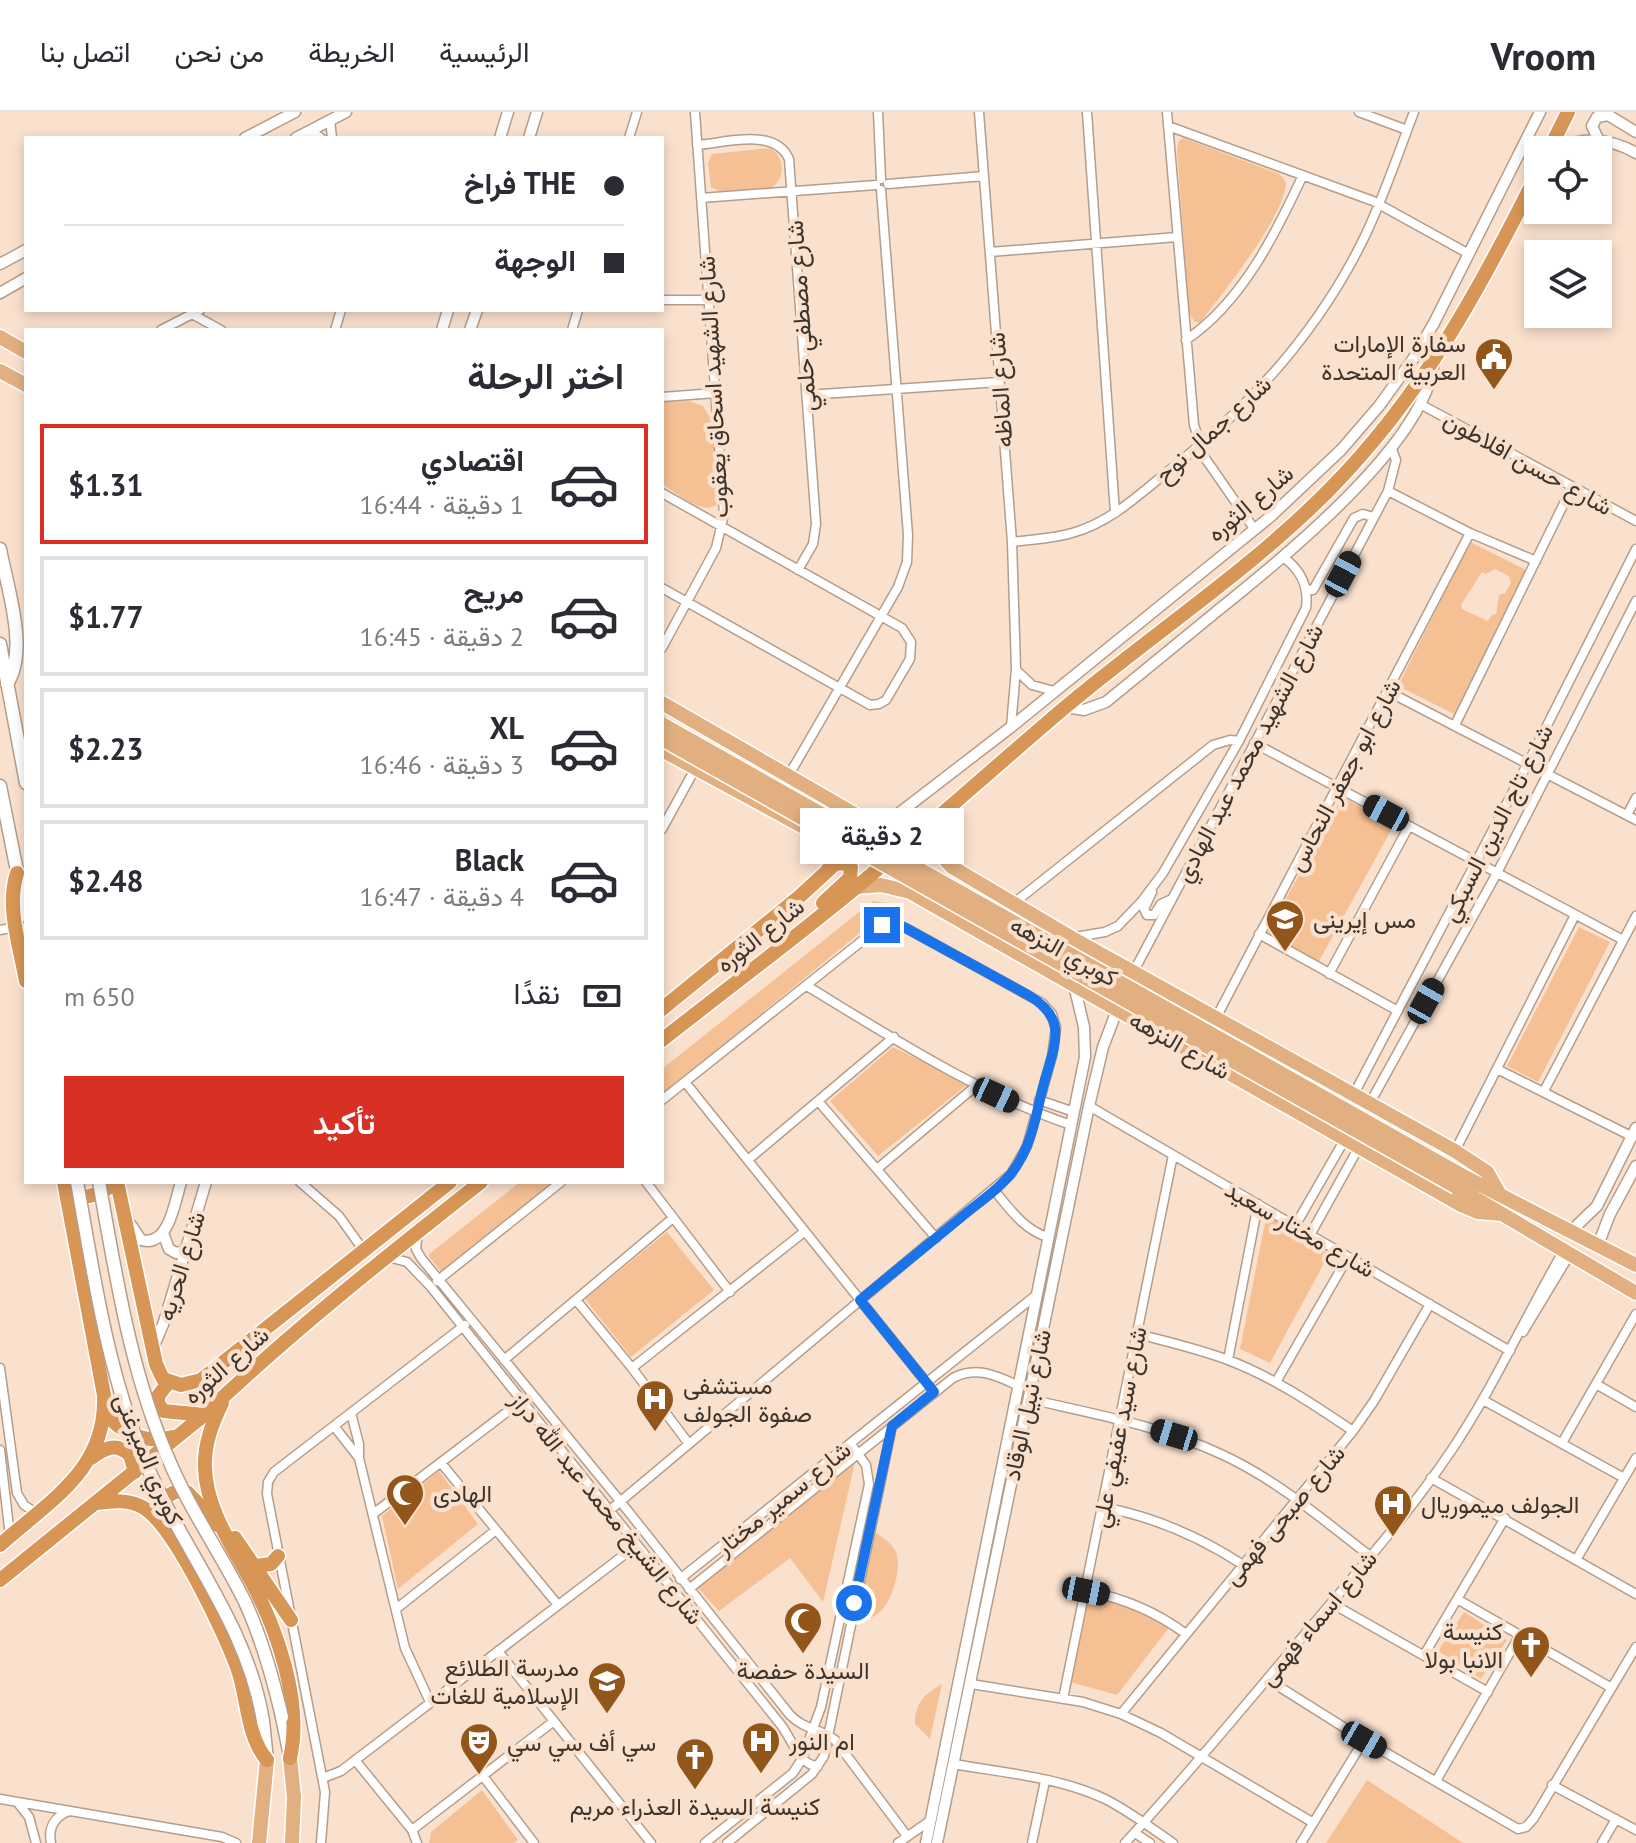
<!DOCTYPE html>
<html lang="ar">
<meta charset="utf-8">
<style>
body{margin:0;font-family:"PT Sans",Vazirmatn,sans-serif;background:#f2f2f3;color:#2b2b33;direction:rtl;height:100vh;display:flex;flex-direction:column;font-size:30px;white-space:nowrap}
*{box-sizing:border-box;margin:0}
p{font-size:26px;color:#7c7c81}
.icon{flex:none;width:44px;height:44px;fill:none;stroke:currentColor;stroke-width:2;stroke-linecap:round;stroke-linejoin:round}
.map{position:relative;flex:1;overflow:hidden;direction:ltr}
.side{position:absolute;left:24px;top:216px;width:640px;height:856px;display:flex;flex-direction:column;background:#fff;border-radius:0px;box-shadow:0 4px 12px #0003;direction:rtl}
.side>*{flex:none}
.guide{position:absolute;left:24px;top:24px;width:640px;height:176px;border-radius:0px;box-shadow:0 4px 12px #0003;direction:rtl;display:grid;align-content:center;height:176px;padding:0 40px;background:#fff}
.controls{position:absolute;left:1524px;top:24px;display:grid;gap:16px}
.controls a{display:grid;place-items:center;width:88px;height:88px;border-radius:0px;background:#fff;box-shadow:0 4px 12px #0003;font-size:40px}
.end{position:absolute;width:36px;height:36px;margin:-18px;border:10px solid #1a73e8;background:#fff;box-shadow:0 0 0 4px #fff}
.from{border-radius:50%}
.bubble{position:absolute;height:56px;border-radius:0px;background:#fff;box-shadow:0 4px 12px #0003;font-size:26px;font-weight:600;line-height:56px;text-align:center;direction:rtl}
.car{position:absolute;width:24px;height:48px;margin:-24px -12px;border-radius:10px;box-shadow:0 0 6px 2px #0007;background:linear-gradient(#222 24%,#8ab4d8 0 40%,#222 0 76%,#8ab4d8 0 86%,#222 0)}
.guide b{display:flex;align-items:center;gap:28px;height:76px;font-size:30px}
.guide b+b{border-top:2px solid #e1e1e2}
.guide i{width:20px;height:20px;background:#2b2b33}
ul{padding:0;list-style:none}
li{display:flex;align-items:center;gap:24px;height:120px;margin:0 16px 12px;padding:0 24px;border:4px solid #e1e1e2;border-radius:0px}
li div{flex:1}
li b{display:block;font-size:30px}
li em{font-style:normal;font-weight:600}
li.active{border-color:#d93025}
li>.icon{width:72px;height:72px;stroke-width:1.5}
h2{padding:0 40px;font-size:36px;line-height:96px}
.pay{display:flex;align-items:center;gap:20px;height:88px;padding:0 40px;font-size:30px}
.pay p{margin-inline-start:auto}
.button{display:flex;gap:16px;margin-top:auto;padding:16px 40px}
.button a{flex:1;height:92px;border-radius:0px;background:#d93025;color:#fff;font-size:32px;font-weight:600;line-height:92px;text-align:center}
header{display:flex;align-items:center;gap:48px;box-sizing:border-box;height:112px;padding:0 40px;background:#fff;border-bottom:2px solid #e1e1e2}
header strong{font-size:38px}
nav{display:flex;gap:44px;margin-inline-start:auto;font-size:28px}
.map>svg:first-child{display:block}
.green{fill:#f6c095;fill-rule:evenodd}
.lines{fill:none;stroke-linecap:round;stroke-linejoin:round}
.minor-casing{stroke:#b59d8b;stroke-width:11}
.tertiary-casing{stroke:#b59d8b;stroke-width:13}
.secondary-casing{stroke:#b59d8b;stroke-width:15}
.primary-casing{stroke:#fff;stroke-width:17}
.trunk-casing{stroke:#fff;stroke-width:17}
.minor{stroke:#fff;stroke-width:8}
.tertiary{stroke:#fff;stroke-width:10}
.secondary{stroke:#fff;stroke-width:12}
.primary{stroke:#e2b080;stroke-width:14}
.trunk{stroke:#d89656;stroke-width:14}
.secondary-bridge-casing{stroke:#b59d8b;stroke-width:15;stroke-linecap:butt}
.primary-bridge-casing{stroke:#fff;stroke-width:17;stroke-linecap:butt}
.secondary-bridge{stroke:#fff;stroke-width:12}
.primary-bridge{stroke:#e2b080;stroke-width:14}
.route{stroke:#1a73e8;stroke-width:10}
.labels{text-anchor:middle;dominant-baseline:central;stroke-width:8;stroke-linejoin:round;paint-order:stroke}
.street-label{font-size:24px;fill:#3e342c;stroke:#fae1ce}
.poi-label{font-size:24px;fill:#3e342c;stroke:#fae1ce;text-anchor:start}
</style>
<header>
<strong>Vroom</strong>
<nav><a>الرئيسية</a><a>الخريطة</a><a>من نحن</a><a>اتصل بنا</a></nav>
</header>
<div class="map">
<svg width="1636" height="1731" viewBox="0 0 1636 1731">
<rect width="100%" height="100%" fill="#fae1ce"/>
<!-- green -->
<path class="green" d="M1183,26L1277,61L1283,65L1286,71C1285,104 1221,183 1200,211L1194,209L1189,201L1177,37L1179,29Z
M770,36C785,44 786,67 771,76L722,80L711,75L708,51L712,42Z
M688,289L703,294L711,307L719,385L716,393C701,403 677,381 662,372V290Z
M1470,430L1528,459L1456,603L1398,574ZM1495,457L1509,464L1511,471L1505,481L1499,483L1496,502L1492,503L1488,509L1462,497L1461,493L1482,460L1486,462Z
M1342,685L1394,713L1318,851L1266,823Z
M873,789L895,792L662,983V957Z
M1579,815L1610,830L1538,970L1507,954Z
M893,935L968,972L878,1044L830,989Z
M520,1070H555L443,1162L428,1143Z
M1268,1096L1335,1131L1270,1251L1240,1237Z
M667,1120L714,1178L631,1245L585,1187Z
M855,1350L823,1490L790,1446L719,1499L698,1476Z
M439,1359L478,1412L398,1477L382,1404Z
M875,1420C884,1427 894,1432 897,1443C901,1459 892,1488 881,1499C874,1506 867,1507 858,1509Z
M1092,1473L1133,1487L1175,1508L1117,1583L1070,1570Z
M1464,1500L1507,1528L1481,1567L1438,1539Z
M942,1572L930,1627L915,1612C915,1590 925,1582 942,1572Z
M1367,1668L1463,1731H1326Z
M482,1678L518,1728L514,1731H429L431,1720Z"/>
<g class="lines">
<!-- minor casing -->
<g class="minor-casing">
<path id="minor" d="M878,0L881,67
M979,0L1012,430L1016,557L1011,615
M1087,0L1115,401
M1167,0L1194,313L1205,346L1255,418
M1359,0L1407,18
M330,8L332,26
M1168,14L1373,89L1469,142
M311,18L321,26
M629,26L637,0
M697,33C725,31 775,15 789,47L816,412L813,432L798,458
M888,72L984,64
M701,86L876,73
M990,140L1177,125
M662,188H709
M192,202L221,218
M161,218L200,198
M335,218L341,198
M572,218L578,198
M1186,228C1242,190 1275,123 1303,63
M807,283L999,270
M662,285L716,281
M1420,292L1636,409
M1388,379L1470,421L1536,449
M662,381L902,516L911,530L910,547L886,588L879,592L870,593L662,476
M1012,430C1032,427 1053,427 1072,421C1113,410 1145,377 1177,352C1256,289 1321,215 1365,124C1384,84 1398,42 1414,0
M1306,477L1313,478L1354,406L1363,402L1373,405
M662,536L716,436L724,402L695,0
M1016,558L1032,573L1054,579
M1389,580L1636,708
M1455,613L1572,375
M1254,631L1623,828
M789,663L898,475L907,450L908,423L881,78
M1627,703L1636,686
M662,717L695,657
M1152,780L1144,797L1147,803H1154L1161,792L1172,787
M1014,791L1213,633L1230,628L1239,629
M0,818L16,815
M1259,822L1398,899
M1075,825L1105,820L1118,814L1142,789L1163,761L1239,629L1306,496C1309,474 1301,458 1283,445
M1134,859L1388,379L1396,348L1391,335
M1329,862L1409,714
M807,874C891,925 977,981 1071,1013
M1217,904L1470,421
M1497,957L1631,1024
M685,970L934,1280
M1544,979L1636,804
M1354,982L1528,651L1636,437
M1039,988L1074,1000
M818,989L936,1126
M1370,991L1497,761L1636,489
M1089,994L1510,1239
M1455,1039L1575,803
M749,1047L894,925
M877,1057L977,973
M300,1070L339,1104L364,1139
M646,1070L730,1180
M994,1078C1010,1097 1023,1117 1047,1125
M1295,1114L1345,1027
M418,1120L416,1137L421,1146L620,1389L790,1603C805,1618 819,1616 835,1628L907,1724
M1310,1123L1359,1035
M388,1145L407,1150L431,1175L781,1613C792,1627 799,1654 818,1654
M437,1169L561,1070
M576,1188L632,1256L689,1332
M1523,1220L1570,1142
M1138,1222C1168,1230 1199,1237 1228,1248C1273,1265 1313,1292 1353,1319
M504,1248L673,1106
M1228,1248L1258,1092
M0,1256L17,1381L24,1393L36,1401
M632,1256L804,1120
M1276,1270L1348,1145
M1596,1272L1636,1295
M1029,1287C1094,1302 1162,1314 1223,1343C1277,1368 1323,1408 1370,1444
M1483,1288L1624,1366
M351,1301L359,1332V1346L405,1536L430,1590
M334,1314L359,1346
M1562,1331L1636,1202
M0,1338L10,1424
M441,1351L558,1493
M1431,1366L1636,1482
M1103,1395C1154,1405 1199,1424 1243,1453
M609,1399L1011,1062L1027,1034L1052,944L1056,915L1052,902L1042,891L906,816L888,812L877,817L662,988
M373,1402L524,1287
M1576,1448L1636,1346
M680,1467L1035,1184
M689,1477L953,1266C976,1254 995,1263 1017,1273
M1086,1479C1124,1486 1155,1499 1186,1522
M1457,1487L1610,1575
M1331,1491L1488,1580
M396,1497L496,1418
M498,1539L651,1731
M1424,1543L1505,1406
M1267,1567L1364,1628L1518,1717L1526,1715L1534,1706L1636,1535
M971,1572L1083,1590L1121,1602L1161,1621L1312,1710
M1063,1587L1173,1043
M1121,1602L1353,1319L1374,1289L1430,1192
M355,1648L412,1718L417,1731
M954,1652C1004,1661 1059,1665 1105,1687C1129,1699 1151,1716 1173,1731
M483,1664L534,1731
M323,1666L341,1659L637,1433
M1436,1669L1520,1523
M1552,1673L1636,1718
M0,1687L222,1725L236,1731
M18,1691L29,1705L36,1731
M412,1718L554,1609
M1135,1721L1150,1731
M51,1731C48,1716 54,1705 69,1699
M321,1731L325,1680L267,1382L268,1370L274,1360L465,1213
M705,1731L793,1661L802,1647L821,1595L869,1372L866,1353L851,1332
M727,1731L812,1662L824,1644L892,1314
M898,1731L931,1708
M1032,1731L1045,1669
M1125,1731C1185,1666 1242,1597 1299,1529C1351,1467 1406,1406 1451,1339C1494,1275 1525,1205 1564,1138
M1301,1731L1364,1628
M1602,1731L1616,1707"/>
</g>
<!-- tertiary casing -->
<g class="tertiary-casing">
<path id="tertiary" d="M1603,0L1636,20
M245,26L295,0
M296,26L346,0
M500,26L508,0
M529,26L537,0
M1598,27L1592,14L1597,5L1608,3
M1553,38C1583,25 1608,25 1636,41
M0,152L26,138
M0,181L26,166
M442,218L448,198
M470,218L477,198
M1066,595L1084,598L1106,590C1143,560 1179,530 1216,500C1279,449 1424,334 1434,251
M876,719L1011,615L1270,405L1341,338L1379,294L1413,247L1434,211L1540,0
M131,1113L141,1128C169,1136 175,1089 181,1070
M1571,1119L1597,1094L1636,1016
M163,1121L169,1137L176,1141L185,1139
M1598,1133L1610,1102L1636,1054
M153,1236L164,1210L206,1070
M926,1731L1085,945L1084,915L1074,873
M937,1731L1089,994L1103,935L1119,893"/>
</g>
<!-- secondary casing -->
<g class="secondary-casing">
<path id="secondary" d="M0,437C7,475 29,538 7,572
M0,532L26,671
M0,674L26,804
M282,1605L289,1639
M263,1609L267,1648"/>
</g>
<!-- primary casing -->
<g class="primary-casing">
<path id="primary" d="M0,225L26,240
M0,259L26,273
M662,591L863,707L876,719L878,743
M662,638L824,726L832,743L828,758
M942,702C934,721 936,740 952,755L1072,826L1455,1039L1487,1060L1500,1083
M857,775L881,773L910,780L1461,1093L1478,1100L1502,1102
M1465,1065L1636,1153
M1456,1075L1636,1181
M290,1646L294,1685L292,1731
M259,1731L267,1648"/>
</g>
<!-- trunk casing -->
<g class="trunk-casing">
<path id="trunk" d="M1549,38L1568,0
M17,761C6,795 20,835 26,869
M662,897L799,785L835,752L845,751L851,756L850,766L823,791
M662,928C728,876 795,826 859,773C928,715 995,655 1063,597C1151,523 1249,459 1329,378C1422,284 1480,177 1538,60
M117,1070L156,1252L163,1267L181,1273L201,1268L450,1070
M67,1083C83,1087 97,1085 111,1074
M169,1270L158,1284V1292L164,1299L204,1303
M222,1291C212,1312 204,1332 205,1356C206,1396 232,1434 251,1469C277,1517 303,1591 290,1646
M104,1299C121,1322 146,1332 173,1325
M91,1346C105,1336 116,1330 130,1343L135,1360
M97,1391C113,1389 129,1387 144,1396C175,1415 227,1525 239,1561C248,1590 247,1624 267,1648
M162,1398C164,1384 173,1377 187,1380L219,1414
M235,1426L291,1508
M0,1433C50,1388 107,1358 104,1283L64,1070
M256,1454L271,1452L278,1444
M0,1468L204,1303C291,1220 387,1144 481,1070"/>
</g>
<!-- minor -->
<use href="#minor" class="minor"/>
<!-- tertiary -->
<use href="#tertiary" class="tertiary"/>
<!-- secondary -->
<use href="#secondary" class="secondary"/>
<!-- primary -->
<use href="#primary" class="primary"/>
<!-- trunk -->
<use href="#trunk" class="trunk"/>
<!-- secondary-bridge casing -->
<g class="secondary-bridge-casing">
<path id="secondary-bridge" d="M77,1070C94,1164 107,1259 145,1349C182,1438 247,1511 263,1609
M99,1070C116,1164 130,1258 168,1346C189,1397 221,1441 245,1490C262,1527 273,1566 282,1605"/>
</g>
<!-- primary-bridge casing -->
<g class="primary-bridge-casing">
<path id="primary-bridge" d="M662,612L1465,1065
M662,627L1456,1075"/>
</g>
<!-- secondary-bridge -->
<use href="#secondary-bridge" class="secondary-bridge"/>
<!-- primary-bridge -->
<use href="#primary-bridge" class="primary-bridge"/>
</g>
<g class="lines">
<!-- route -->
<path class="route" d="M854,1491L892,1314L934,1280L860,1188C893,1161 926,1134 959,1107C980,1089 1007,1073 1020,1048C1035,1023 1038,989 1047,961C1058,925 1064,904 1028,883L900,813H882"/>
</g>
<!-- icons -->
<defs>
<g id="civic-pin" transform="scale(2)"><path d="M0 17L-7.5 6A9.5 9.5 0 1 1 7.5 6Z" fill="#93561a" stroke="#fae1ce"/><path d="M-.6-6.5H3V-4.5H.6V-3L4-1V1h2V6H-6V1h2V-1L-.6-3ZM-1.2 2.5V6h2.4V2.5Z" fill="#fff"/></g>
<g id="school-pin" transform="scale(2)"><path d="M0 17L-7.5 6A9.5 9.5 0 1 1 7.5 6Z" fill="#93561a" stroke="#fae1ce"/><path d="M0-5L7-2L0 1L-7-2ZM-4 1L0 2.5L4 1V4Q0 6-4 4Z" fill="#fff"/></g>
<g id="hospital-pin" transform="scale(2)"><path d="M0 17L-7.5 6A9.5 9.5 0 1 1 7.5 6Z" fill="#93561a" stroke="#fae1ce"/><path d="M-5-5h3v3.5h4V-5h3V5h-3V1.5h-4V5h-3Z" fill="#fff"/></g>
<g id="mosque-pin" transform="scale(2)"><path d="M0 17L-7.5 6A9.5 9.5 0 1 1 7.5 6Z" fill="#93561a" stroke="#fae1ce"/><path d="M3.5-4.9A6 6 0 1 0 3.5 4.9A5 5 0 1 1 3.5-4.9Z" fill="#fff"/></g>
<g id="church-pin" transform="scale(2)"><path d="M0 17L-7.5 6A9.5 9.5 0 1 1 7.5 6Z" fill="#93561a" stroke="#fae1ce"/><path d="M-1.2-6h2.4v3.5h3.3v2.4h-3.3V6h-2.4V-.1h-3.3v-2.4h3.3Z" fill="#fff"/></g>
<g id="theatre-pin" transform="scale(2)"><path d="M0 17L-7.5 6A9.5 9.5 0 1 1 7.5 6Z" fill="#93561a" stroke="#fae1ce"/><path d="M-5-5.5Q0-4 5-5.5V0Q5 5 0 6Q-5 5-5 0ZM-3.3-2.5H-1v1.5H-3.3ZM1-2.5H3.3v1.5H1ZM-2.8 1Q0 5.5 2.8 1Z" fill="#fff"/></g>
</defs>
<g fill-rule="evenodd">
<use href="#civic-pin" x="1494" y="245"/>
<use href="#school-pin" x="1285" y="807"/>
<use href="#hospital-pin" x="655" y="1287"/>
<use href="#mosque-pin" x="405" y="1381"/>
<use href="#hospital-pin" x="1393" y="1392"/>
<use href="#mosque-pin" x="803" y="1509"/>
<use href="#church-pin" x="1531" y="1533"/>
<use href="#school-pin" x="607" y="1569"/>
<use href="#hospital-pin" x="761" y="1629"/>
<use href="#theatre-pin" x="479" y="1630"/>
<use href="#church-pin" x="695" y="1645"/>
</g>
<g class="labels">
<!-- street labels -->
<g class="street-label">
<text transform="translate(801 204) rotate(-94)">شارع مصطفي حلمي</text>
<text transform="translate(713 275) rotate(-93)">شارع الشهيد اسحاق يعقوب</text>
<text transform="translate(1000 278) rotate(-94)">شارع الماظه</text>
<text transform="translate(1213 317) rotate(-42)">شارع جمال نوح</text>
<text transform="translate(1528 351) rotate(29)">شارع حسن افلاطون</text>
<text transform="translate(1250 391) rotate(-40)">شارع الثوره</text>
<text transform="translate(1249 641) rotate(-62)">شارع الشهيد محمد عبد الهادي</text>
<text transform="translate(1344 663) rotate(-62)">شارع ابو جعفر النحاس</text>
<text transform="translate(1497 711) rotate(-63)">شارع تاج الدين السبكي</text>
<text transform="translate(760 823) rotate(-38)">شارع الثوره</text>
<text transform="translate(1064 839) rotate(29)">كوبري النزهه</text>
<text transform="translate(1180 933) rotate(30)">شارع النزهه</text>
<text transform="translate(1300 1117) rotate(30)">شارع مختار سعيد</text>
<text transform="translate(181 1154) rotate(-73)">شارع الحريه</text>
<text transform="translate(226 1253) rotate(-41)">شارع الثوره</text>
<text transform="translate(1027 1293) rotate(-78)">شارع نبيل الوقاد</text>
<text transform="translate(1119 1315) rotate(-79)">شارع سيد عفيفي علي</text>
<text transform="translate(149 1347) rotate(67)">كوبري الميرغنى</text>
<text transform="translate(783 1386) rotate(-39)">شارع سمير مختار</text>
<text transform="translate(607 1396) rotate(51)">شارع الشيخ محمد عبد الله دراز</text>
<text transform="translate(1284 1403) rotate(-50)">شارع صبحى فهمى</text>
<text transform="translate(1318 1506) rotate(-50)">شارع اسماء فهمى</text>
</g>
<!-- poi labels -->
<g class="poi-label">
<text x="1466" y="231" text-anchor="end">سفارة الإمارات<tspan x="1466" dy="28">العربية المتحدة</tspan></text>
<text x="1313" y="807">مس إيرينى</text>
<text x="683" y="1273">مستشفى<tspan x="683" dy="28">صفوة الجولف</tspan></text>
<text x="433" y="1381">الهادى</text>
<text x="1421" y="1392">الجولف ميموريال</text>
<text x="1503" y="1519" text-anchor="end">كنيسة<tspan x="1503" dy="28">الانبا بولا</tspan></text>
<text x="579" y="1555" text-anchor="end">مدرسة الطلائع<tspan x="579" dy="28">الإسلامية للغات</tspan></text>
<text x="803" y="1558" text-anchor="middle">السيدة حفصة</text>
<text x="789" y="1629">ام النور</text>
<text x="507" y="1630">سي أف سي سي</text>
<text x="695" y="1694" text-anchor="middle">كنيسة السيدة العذراء مريم</text>
</g>
</g>
</svg>
<div class="controls">
<a><svg class="icon" aria-label="locate" viewBox="0 0 24 24"><circle cx="12" cy="12" r="6"/><path d="M12 2v4M12 18v4M2 12h4M18 12h4"/></svg></a>
<a><svg class="icon" aria-label="layers" viewBox="0 0 24 24"><path d="M12 4l9 5-9 5-9-5zM3 14l9 5 9-5"/></svg></a>
</div>
<i class="end from" style="left:854px;top:1491px"></i>
<i class="end" style="left:882px;top:813px"></i>
<div class="bubble" style="left:800px;top:696px;width:164px">2 دقيقة</div>
<i class="car" style="left:1343px;top:462px;rotate:28deg"></i>
<i class="car" style="left:1386px;top:701px;rotate:298deg"></i>
<i class="car" style="left:1426px;top:889px;rotate:29deg"></i>
<i class="car" style="left:996px;top:983px;rotate:115deg"></i>
<i class="car" style="left:1174px;top:1323px;rotate:287deg"></i>
<i class="car" style="left:1086px;top:1479px;rotate:101deg"></i>
<i class="car" style="left:1364px;top:1628px;rotate:120deg"></i>
<div class="guide">
<b><i class="from"></i>THE فراخ</b>
<b><i></i>الوجهة</b>
</div>
<section class="side">
<h2>اختر الرحلة</h2>
<ul>
<li class="active"><svg class="icon" aria-label="car" viewBox="0 0 24 24"><path d="M5 17H2v-5l4-1 3-4h7l3 4 3 1v5h-3M9 17h6M6 11h13"/><circle cx="7" cy="17" r="2"/><circle cx="17" cy="17" r="2"/></svg><div><b>اقتصادي</b><p>1 دقيقة · 16:44</p></div><em>$1.31</em></li>
<li><svg class="icon" aria-label="car" viewBox="0 0 24 24"><path d="M5 17H2v-5l4-1 3-4h7l3 4 3 1v5h-3M9 17h6M6 11h13"/><circle cx="7" cy="17" r="2"/><circle cx="17" cy="17" r="2"/></svg><div><b>مريح</b><p>2 دقيقة · 16:45</p></div><em>$1.77</em></li>
<li><svg class="icon" aria-label="car" viewBox="0 0 24 24"><path d="M5 17H2v-5l4-1 3-4h7l3 4 3 1v5h-3M9 17h6M6 11h13"/><circle cx="7" cy="17" r="2"/><circle cx="17" cy="17" r="2"/></svg><div><b>XL</b><p>3 دقيقة · 16:46</p></div><em>$2.23</em></li>
<li><svg class="icon" aria-label="car" viewBox="0 0 24 24"><path d="M5 17H2v-5l4-1 3-4h7l3 4 3 1v5h-3M9 17h6M6 11h13"/><circle cx="7" cy="17" r="2"/><circle cx="17" cy="17" r="2"/></svg><div><b>Black</b><p>4 دقيقة · 16:47</p></div><em>$2.48</em></li>
</ul>
<div class="pay"><svg class="icon" aria-label="cash" viewBox="0 0 24 24"><path d="M3 7h18v10H3z"/><circle cx="12" cy="12" r="2"/></svg>نقدًا<p>650 m</p></div>
<div class="button"><a>تأكيد</a></div>
</section>
</div>
